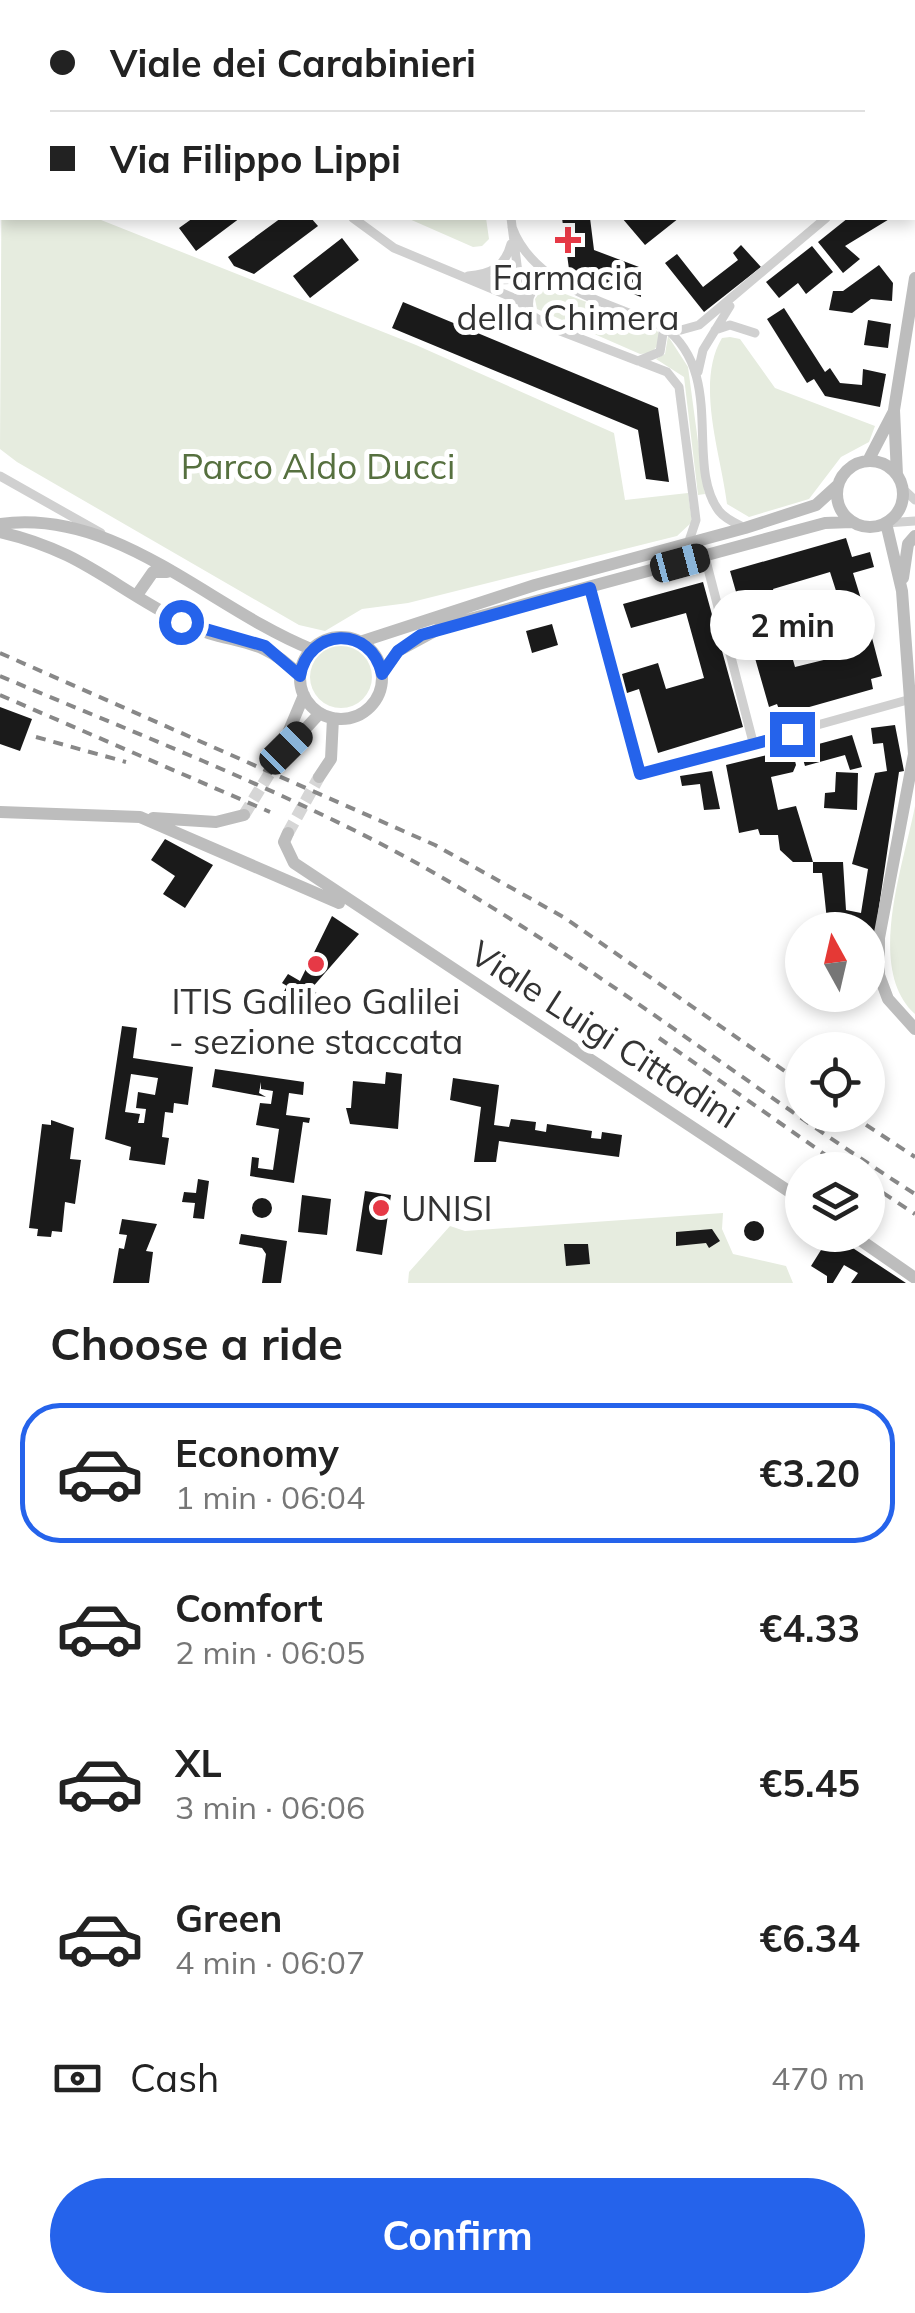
<!DOCTYPE html>
<meta charset="utf-8">
<style>
body{margin:0;font-family:Mulish,sans-serif;background:#f2f2f2;color:#222;height:100vh;display:flex;flex-direction:column;font-size:38px;white-space:nowrap}
*{box-sizing:border-box;margin:0}
p{font-size:32px;color:#767676}
.icon{flex:none;width:55px;height:55px;fill:none;stroke:currentColor;stroke-width:2;stroke-linecap:round;stroke-linejoin:round}
.map{position:relative;height:1283px;overflow:hidden}
.sheet{display:flex;flex-direction:column;background:#fff;flex:1}
.sheet>*{flex:none}
.hud{position:absolute;left:0px;top:0px;width:915px;height:220px;box-shadow:0 5px 15px #0003;display:grid;align-content:center;height:220px;padding:0 50px;background:#fff}
.needle{width:65px;rotate:352deg}
.fabs{position:absolute;left:785px;top:912px;display:grid;gap:20px}
.fabs a{display:grid;place-items:center;width:100px;height:100px;border-radius:50%;background:#fff;box-shadow:0 5px 15px #0003;font-size:50px}
.end{position:absolute;width:45px;height:45px;margin:-22px;border:12px solid #2563eb;background:#fff;box-shadow:0 0 0 5px #fff}
.from{border-radius:50%}
.bubble{position:absolute;height:70px;border-radius:35px;background:#fff;box-shadow:0 5px 15px #0003;font-size:32px;font-weight:700;line-height:70px;text-align:center}
.car{position:absolute;width:30px;height:60px;margin:-30px -15px;border-radius:12px;box-shadow:0 0 8px 2px #0007;background:linear-gradient(#222 24%,#8ab4d8 0 40%,#222 0 76%,#8ab4d8 0 86%,#222 0)}
.hud b{display:flex;align-items:center;gap:35px;height:95px;font-size:38px}
.hud b+b{border-top:2px solid #e0e0e0}
.hud i{width:25px;height:25px;background:#222}
ul{padding:0;list-style:none}
li{display:flex;align-items:center;gap:30px;height:140px;margin:0 20px 15px;padding:0 30px;border:5px solid transparent;border-radius:40px}
li div{flex:1}
li b{display:block;font-size:38px}
li em{font-style:normal;font-weight:700}
li.selected{border-color:#2563eb}
li>.icon{width:90px;height:90px;stroke-width:1.5}
h2{padding:0 50px;font-size:45px;line-height:120px}
.pay{display:flex;align-items:center;gap:25px;height:110px;padding:0 50px;font-size:38px}
.pay p{margin-inline-start:auto}
.button{display:flex;gap:20px;margin-top:auto;padding:20px 50px}
.button a{flex:1;height:115px;border-radius:60px;background:#2563eb;color:#fff;font-size:40px;font-weight:700;line-height:115px;text-align:center}
.map>svg:first-child{display:block}
.green{fill:#e6ecdf}
.lines{fill:none;stroke-linecap:round;stroke-linejoin:round}
.stream{stroke:#cfe2ee;stroke-width:4}
.building{fill:#1a1a1a;fill-rule:evenodd}
.secondary-tunnel{stroke:#d6d6d6;stroke-width:12;stroke-dasharray:12 6;stroke-linecap:butt}
.minor{stroke:#d0d0d0;stroke-width:9}
.secondary{stroke:#bdbdbd;stroke-width:12}
.rail{stroke:#888;stroke-width:4;stroke-dasharray:10 8;stroke-linecap:butt}
.route{stroke:#2563eb;stroke-width:12}
.poi-dot{fill:#e63946;stroke:#fff;stroke-width:4}
.labels{text-anchor:middle;dominant-baseline:central;stroke-width:10;stroke-linejoin:round;paint-order:stroke}
.poi-label{font-size:35px;fill:#333;stroke:#fff}
.park-label{font-size:35px;fill:#56703f;stroke:#fff}
.street-label{font-size:35px;fill:#333;stroke:#fff}
</style>
<div class="map">
<svg width="915" height="1283" viewBox="0 0 915 1283">
<rect width="100%" height="100%" fill="#fff"/>
<!-- green -->
<path class="green" d="M2,114V218H96L416,345L614,433L625,500L688,493L692,522L677,536L408,603L362,609L325,631L299,625L17,462L0,449Z
M407,218H486L489,239L482,246L473,247Z
M544,286L653,327L659,333V344L651,353L640,354L537,309L535,299Z
M668,336L688,367L705,494L698,495L684,377L656,359L665,354Z
M730,337L740,339L775,388L875,426L869,442L841,457L809,499L749,517L727,504C721,454 695,383 722,338Z
M310 677a31 31 0 1 1 62 0a31 31 0 1 1-62 0Z
M915,806V1014C865,969 904,864 915,806Z
M723,1213L722,1229L733,1254L786,1266L793,1283H408L409,1272L450,1226L465,1231Z"/>
<g class="lines">
<!-- stream -->
<path class="stream" d="M18,2H82
M0,3H2"/>
</g>
<!-- building -->
<path class="building" d="M193,218H240L196,251L179,228Z
M281,218H311L318,226L254,274L234,266L228,257Z
M562,218H590L594,250L639,267L641,297L569,269Z
M622,218H679L645,245Z
M848,218H891L845,246L860,259L843,273L818,242Z
M342,238L359,260L310,298L293,276Z
M741,245L761,267L704,312L665,263L677,254L703,287L738,260L733,253Z
M812,246L833,272L806,294L798,283L779,298L766,282Z
M879,265L893,283L892,301L871,299L852,313L829,310L833,291H843Z
M403,302L658,408L669,482L646,479L638,430L392,328Z
M784,308L825,372L830,368L840,383L862,385L863,369L886,374L880,407L825,396L814,379L807,383L767,319Z
M868,320L891,324L888,348L864,345Z
M846,538L852,557L870,552L874,567L853,573L866,615L846,622L830,572L773,589L795,667L840,656L838,647L872,638L882,676L871,679L873,689L781,715L777,704L769,707L730,571Z
M703,582L743,727L658,753L639,689L627,693L622,674L658,663L666,689L704,678L686,613L631,628L623,604Z
M552,624L558,645L532,653L526,631Z
M0,707L32,719L20,751L0,744Z
M895,725L904,771L899,772L875,934L868,930H828L822,873H813V862H793L780,850L778,835H760L758,829L739,833L726,765L792,749L796,765L793,772L771,777L778,810L796,806L813,862H843L846,910L861,913L868,869L852,864L875,773L887,771L883,743L873,744L871,728Z
M852,735L862,767L850,770L845,755L805,766L800,749Z
M712,771L720,809L704,810L700,784L682,786L680,776Z
M836,772L858,773L857,810L824,808L825,793L835,792Z
M165,839L213,865L185,908L163,894L175,876L151,860Z
M332,916L359,934L311,989L318,994L308,1009L301,1005L299,1010L286,1002L289,997L283,993L287,986L282,983L288,974L300,981Z
M122,1026L137,1028L133,1058L193,1067L188,1105L174,1103L173,1113L165,1112L162,1137L169,1138L165,1165L129,1160L131,1147L105,1139ZM131,1074L158,1078L155,1095L138,1092L136,1108L146,1109L144,1123H138L140,1114L125,1112Z
M215,1069L304,1082L303,1095L289,1093L286,1115L310,1118L309,1123L303,1122L294,1183L250,1176L252,1157L259,1158L258,1168L273,1170L279,1129L256,1125L260,1103L271,1104L273,1091L261,1089V1082L259,1093L266,1097L212,1087Z
M386,1072L402,1074L398,1129L350,1124L346,1108H351L353,1081L385,1084Z
M453,1078L499,1085L494,1125L509,1127L511,1119L536,1122L535,1130L546,1132L547,1124L592,1131L591,1138L601,1139L602,1132L622,1135L619,1157L499,1141L496,1162H474L481,1107L450,1100Z
M51,1120L74,1128L70,1159L81,1160L75,1204L65,1202L62,1232L52,1231L51,1237L37,1236L38,1229L29,1228L42,1124L51,1125Z
M198,1179L209,1181L204,1219L193,1218L195,1203L182,1202L184,1192L196,1193Z
M365,1191L391,1195L382,1255L356,1251Z
M302,1195L331,1199L327,1235L298,1232Z
M252 1208a10 10 0 1 1 20 0a10 10 0 1 1-20 0Z
M122,1219L157,1224L146,1251L153,1252L149,1283H113L119,1248L124,1249L127,1235L119,1234Z
M744 1231a10 10 0 1 1 20 0a10 10 0 1 1-20 0Z
M712,1229L720,1241L709,1248L706,1243L676,1246V1232Z
M241,1234L287,1241L281,1283H262L266,1254L262,1248L239,1244Z
M803,1235H833L906,1283H851L858,1273L844,1265L833,1283H827V1276L811,1266L821,1250Z
M564,1244H588L590,1264L566,1266Z"/>
<g class="lines">
<!-- secondary-tunnel -->
<path class="secondary-tunnel" d="M244,815L274,766
M288,833L319,777"/>
<!-- minor -->
<path class="minor" d="M589,2V0
M755,2V0
M0,102L2,101
M353,218L394,248L521,301
M511,218L522,304
M512,227C534,287 609,303 664,327L660,352L638,361L550,327L530,314C525,295 533,286 550,278
M468,276C491,274 505,267 511,244
M478,281L547,278
M664,327C727,375 684,464 719,511C725,519 737,524 745,528
M667,328L681,330L699,325L826,218
M715,330L730,325L755,333
M641,362L667,372L679,387L696,520L688,544
M698,372L703,350L730,306
M0,476L101,533
M902,488L915,500
M886,523L915,521
M705,557L753,742
M590,588L641,774L911,699"/>
<!-- secondary -->
<path class="secondary" d="M473,0L474,2
M912,128L915,132
M868,461L893,413
M837 494a33 33 0 1 1 66 0a33 33 0 1 1-66 0Z
M897,475L894,410L915,278
M886,523L902,591L914,754L879,938V975L888,999L915,1029
M0,524C117,508 209,608 311,649
M0,532C83,551 113,588 184,623C231,647 258,632 300,676
M903,578L908,544L915,536
M137,595L153,572H167
M300 678a41 41 0 1 1 82 0a41 41 0 1 1-82 0Z
M360,642L535,585L745,528L816,505L838,485
M382,673L398,651L444,626L825,523L852,522
M284,752L320,713
M274,766L304,695
M319,777L331,759L333,718
M0,812L140,817L339,903
M153,818L216,822L244,815
M288,833L284,842L294,863L802,1200
M853,1235L915,1278"/>
<!-- rail -->
<path class="rail" d="M0,653L435,845L565,918L802,1083
M0,676C137,734 293,794 422,866C594,963 749,1088 915,1194
M0,695L270,812
M36,737L126,762
M659,1038L847,1170
M851,1115L915,1157
M868,1183L915,1214"/>
</g>
<g class="lines">
<!-- route -->
<path class="route" d="M181,622L265,646L300,676C308,628 371,624 382,674L398,651L421,635L590,588L640,774L792,734"/>
</g>
<!-- markers -->
<g class="poi-dot">
<path d="M563 225h10v10h10v10h-10v10h-10v-10h-10v-10h10z"/>
<circle cx="316" cy="964" r="10"/>
<circle cx="381" cy="1208" r="10"/>
</g>
<g class="labels">
<!-- poi labels -->
<g class="poi-label">
<text x="568" y="277">Farmacia<tspan x="568" dy="40">della Chimera</tspan></text>
<text x="316" y="1001">ITIS Galileo Galilei<tspan x="316" dy="40">- sezione staccata</tspan></text>
<text x="401" y="1208" text-anchor="start">UNISI</text>
</g>
<!-- park labels -->
<g class="park-label">
<text x="318" y="466">Parco Aldo Ducci</text>
</g>
<!-- street labels -->
<g class="street-label">
<text transform="translate(605 1034) rotate(33)">Viale Luigi Cittadini</text>
</g>
</g>
</svg>
<div class="fabs">
<a><svg class="needle" viewBox="-14 -14 28 28"><path d="M0-13l5 13h-10z" fill="#e53935"/><path d="M0 13l5-13h-10z" fill="#767676"/></svg></a>
<a><svg class="icon" aria-label="locate" viewBox="0 0 24 24"><circle cx="12" cy="12" r="6"/><path d="M12 2v4M12 18v4M2 12h4M18 12h4"/></svg></a>
<a><svg class="icon" aria-label="layers" viewBox="0 0 24 24"><path d="M12 4l9 5-9 5-9-5zM3 14l9 5 9-5"/></svg></a>
</div>
<i class="end from" style="left:181px;top:622px"></i>
<i class="end" style="left:792px;top:734px"></i>
<div class="bubble" style="left:710px;top:590px;width:165px">2 min</div>
<i class="car" style="left:680px;top:563px;rotate:75deg"></i>
<i class="car" style="left:286px;top:748px;rotate:45deg"></i>
<div class="hud">
<b><i class="from"></i>Viale dei Carabinieri</b>
<b><i></i>Via Filippo Lippi</b>
</div>
</div>
<section class="sheet">
<h2>Choose a ride</h2>
<ul>
<li class="selected"><svg class="icon" aria-label="car" viewBox="0 0 24 24"><path d="M5 17H2v-5l4-1 3-4h7l3 4 3 1v5h-3M9 17h6M6 11h13"/><circle cx="7" cy="17" r="2"/><circle cx="17" cy="17" r="2"/></svg><div><b>Economy</b><p>1 min · 06:04</p></div><em>€3.20</em></li>
<li><svg class="icon" aria-label="car" viewBox="0 0 24 24"><path d="M5 17H2v-5l4-1 3-4h7l3 4 3 1v5h-3M9 17h6M6 11h13"/><circle cx="7" cy="17" r="2"/><circle cx="17" cy="17" r="2"/></svg><div><b>Comfort</b><p>2 min · 06:05</p></div><em>€4.33</em></li>
<li><svg class="icon" aria-label="car" viewBox="0 0 24 24"><path d="M5 17H2v-5l4-1 3-4h7l3 4 3 1v5h-3M9 17h6M6 11h13"/><circle cx="7" cy="17" r="2"/><circle cx="17" cy="17" r="2"/></svg><div><b>XL</b><p>3 min · 06:06</p></div><em>€5.45</em></li>
<li><svg class="icon" aria-label="car" viewBox="0 0 24 24"><path d="M5 17H2v-5l4-1 3-4h7l3 4 3 1v5h-3M9 17h6M6 11h13"/><circle cx="7" cy="17" r="2"/><circle cx="17" cy="17" r="2"/></svg><div><b>Green</b><p>4 min · 06:07</p></div><em>€6.34</em></li>
</ul>
<div class="pay"><svg class="icon" aria-label="cash" viewBox="0 0 24 24"><path d="M3 7h18v10H3z"/><circle cx="12" cy="12" r="2"/></svg>Cash<p>470 m</p></div>
<div class="button"><a>Confirm</a></div>
</section>
